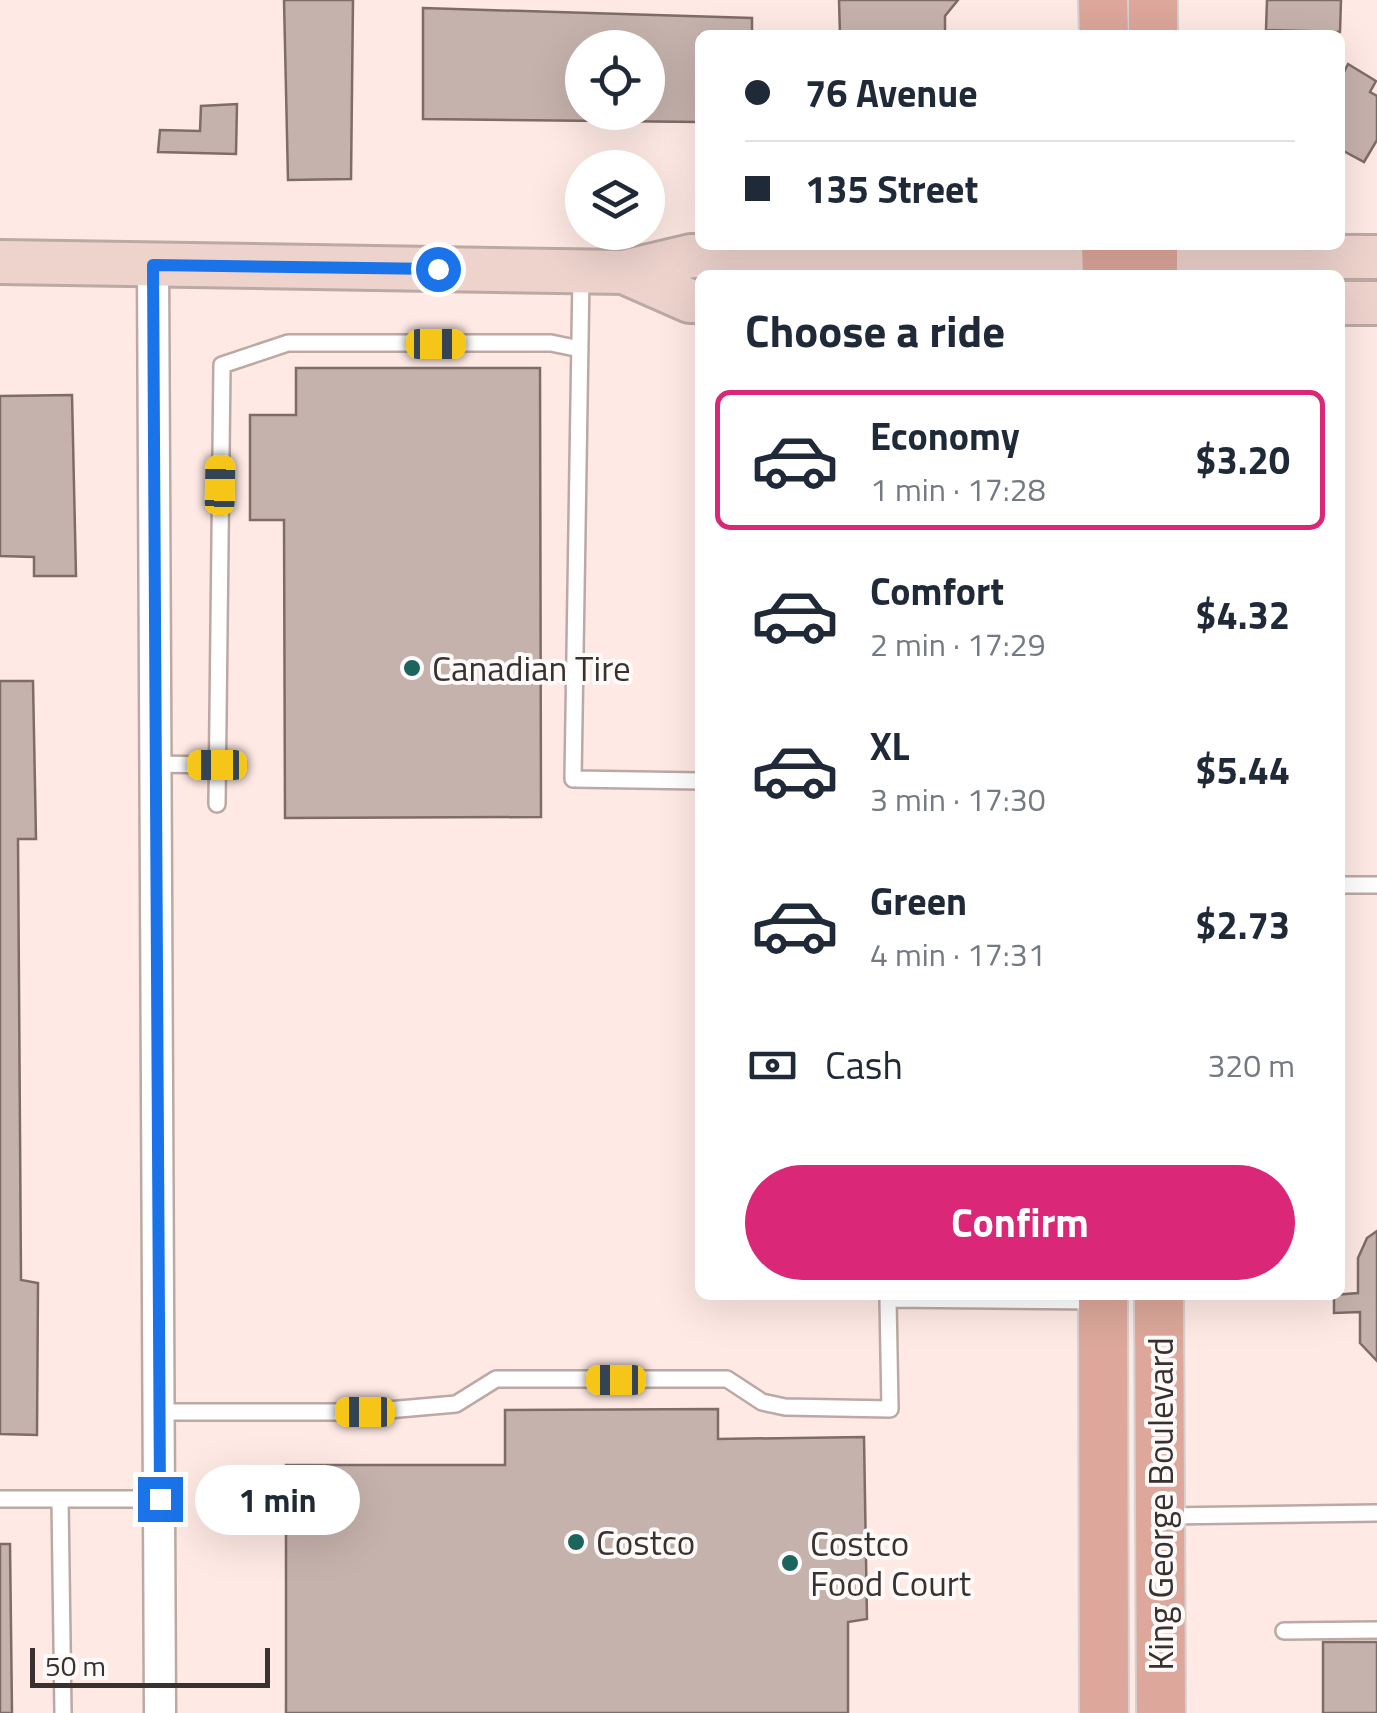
<!DOCTYPE html>
<meta charset="utf-8">
<style>
body{margin:0;font-family:"Titillium Web",sans-serif;background:#f6f6f7;color:#1f2937;height:100vh;display:flex;flex-direction:column;font-size:38px;white-space:nowrap}
*{box-sizing:border-box;margin:0}
p{font-size:32px;color:#747a83}
.icon{flex:none;width:55px;height:55px;fill:none;stroke:currentColor;stroke-width:2;stroke-linecap:round;stroke-linejoin:round}
.map{position:relative;flex:1;overflow:hidden}
.panel{position:absolute;left:695px;top:270px;width:650px;height:1030px;display:flex;flex-direction:column;background:#fff;border-radius:15px;box-shadow:0 10px 40px #0002}
.panel>*{flex:none}
.hud{position:absolute;left:695px;top:30px;width:650px;height:220px;border-radius:15px;box-shadow:0 10px 40px #0002;display:grid;align-content:center;height:220px;padding:0 50px;background:#fff}
.controls{position:absolute;left:565px;top:30px;display:grid;gap:20px}
.controls a{display:grid;place-items:center;width:100px;height:100px;border-radius:50%;background:#fff;box-shadow:0 10px 40px #0002;font-size:50px}
.scale{position:absolute;left:30px;bottom:25px;width:240px;box-sizing:border-box;padding-left:10px;border:5px solid #39312f;border-top:0;font-size:28px;line-height:35px;white-space:nowrap;color:#39312f;-webkit-text-stroke:8px #fffbfa;paint-order:stroke}
.end{position:absolute;width:45px;height:45px;margin:-22px;border:12px solid #1a73e8;background:#fff;box-shadow:0 0 0 5px #fff}
.from{border-radius:50%}
.bubble{position:absolute;height:70px;border-radius:35px;background:#fff;box-shadow:0 10px 40px #0002;font-size:32px;font-weight:700;line-height:70px;text-align:center}
.car{position:absolute;width:30px;height:60px;margin:-30px -15px;border-radius:12px;box-shadow:0 0 8px 2px #0007;background:linear-gradient(#f5c518 24%,#345 0 40%,#f5c518 0 76%,#345 0 86%,#f5c518 0)}
.hud b{display:flex;align-items:center;gap:35px;height:95px;font-size:38px}
.hud b+b{border-top:2px solid #e0e1e3}
.hud i{width:25px;height:25px;background:#1f2937}
ul{padding:0;list-style:none}
li{display:flex;align-items:center;gap:30px;height:140px;margin:0 20px 15px;padding:0 30px;border:5px solid transparent;border-radius:15px}
li div{flex:1}
li b{display:block;font-size:38px}
li em{font-style:normal;font-weight:700}
li.current{border-color:#db2777}
li>.icon{width:90px;height:90px;stroke-width:1.5}
h2{padding:0 50px;font-size:45px;line-height:120px}
.pay{display:flex;align-items:center;gap:25px;height:110px;padding:0 50px;font-size:38px}
.pay p{margin-inline-start:auto}
.button{display:flex;gap:20px;margin-top:auto;padding:20px 50px}
.button a{flex:1;height:115px;border-radius:60px;background:#db2777;color:#fff;font-size:40px;font-weight:700;line-height:115px;text-align:center}
.map>svg:first-child{display:block}
.building{fill:#c6b2ad;stroke:#7e6c67;stroke-width:2.5;fill-rule:evenodd}
.lines{fill:none;stroke-linecap:round;stroke-linejoin:round}
.lane-casing{stroke:#bca9a4;stroke-width:20}
.street-casing{stroke:#bca9a4;stroke-width:35}
.secondary-casing{stroke:#bca9a4;stroke-width:48}
.primary-casing{stroke:#d3d2d1;stroke-width:52}
.lane{stroke:#fff;stroke-width:15}
.street{stroke:#fff;stroke-width:30}
.secondary{stroke:#eed3cd;stroke-width:42}
.primary{stroke:#dda79b;stroke-width:48}
.route{stroke:#1a73e8;stroke-width:12}
.poi-dot{fill:#1b655c;stroke:#fffbfa;stroke-width:4}
.labels{text-anchor:middle;dominant-baseline:central;stroke-width:8;stroke-linejoin:round;paint-order:stroke}
.poi-label{font-size:35px;fill:#39312f;stroke:#fffbfa;text-anchor:start}
.street-label{font-size:35px;fill:#39312f;stroke:#fffbfa}
</style>
<div class="map">
<svg width="1377" height="1713" viewBox="0 0 1377 1713">
<rect width="100%" height="100%" fill="#fee9e4"/>
<!-- building -->
<path class="building" d="M284,0H353L351,179L288,180Z
M839,0H958L945,16V35H840Z
M1267,0H1341L1340,32L1266,30Z
M423,8L752,18V35H700V122L423,119ZM582,48H648V112H582Z
M1348,64L1376,81L1370,92L1377,96V140L1364,162L1340,149V70L1344,72Z
M237,104L236,154L158,152L160,130L200,131L201,106Z
M296,368H540L541,817L285,818L284,520H250V415H296Z
M72,395L76,576H34V557L0,556V396Z
M0,681H33L36,839H18L21,1280L38,1283L37,1435L0,1434Z
M1377,1231V1361L1360,1343V1312L1334,1313V1295L1358,1293V1258L1367,1238Z
M718,1409V1439L864,1437L867,1619L848,1622V1713H286V1465H505V1410Z
M0,1544H10L12,1713H0Z
M1323,1642H1377V1713H1323Z"/>
<g class="lines">
<!-- lane casing -->
<g class="lane-casing">
<path id="lane" d="M581,276L573,779L700,781
M155,764L217,765
M217,804L222,365L288,343H551L580,349
M1340,885H1377
M158,1412H365L456,1404L496,1379H727L762,1402L785,1407L890,1409L888,1299L1097,1301
M0,1499H159
M60,1499L63,1713
M1165,1516L1377,1513
M1284,1631L1377,1630"/>
</g>
<!-- street casing -->
<g class="street-casing">
<path id="street" d="M153,265L160,1713"/>
</g>
<!-- secondary casing -->
<g class="secondary-casing">
<path id="secondary" d="M0,262L624,272L691,256L1377,257
M624,272L690,301H700
M1340,303H1377"/>
</g>
<!-- primary casing -->
<g class="primary-casing">
<path id="primary" d="M1103,0L1104,35
M1153,0V35
M1106,245L1107,275
M1153,245V275
M1103,1295L1104,1713
M1159,1295L1161,1713"/>
</g>
<!-- lane -->
<use href="#lane" class="lane"/>
<!-- street -->
<use href="#street" class="street"/>
<!-- secondary -->
<use href="#secondary" class="secondary"/>
<!-- primary -->
<use href="#primary" class="primary"/>
</g>
<g class="lines">
<!-- route -->
<path class="route" d="M160,1499L153,265L438,269"/>
</g>
<!-- markers -->
<g class="poi-dot">
<circle cx="412" cy="668" r="10"/>
<circle cx="576" cy="1542" r="10"/>
<circle cx="790" cy="1563" r="10"/>
</g>
<g class="labels">
<!-- poi labels -->
<g class="poi-label">
<text x="432" y="668">Canadian Tire</text>
<text x="596" y="1542">Costco</text>
<text x="810" y="1543">Costco<tspan x="810" dy="40">Food Court</tspan></text>
</g>
<!-- street labels -->
<g class="street-label">
<text transform="translate(1160 1504) rotate(-90)">King George Boulevard</text>
</g>
</g>
</svg>
<div class="controls">
<a><svg class="icon" aria-label="locate" viewBox="0 0 24 24"><circle cx="12" cy="12" r="6"/><path d="M12 2v4M12 18v4M2 12h4M18 12h4"/></svg></a>
<a><svg class="icon" aria-label="layers" viewBox="0 0 24 24"><path d="M12 4l9 5-9 5-9-5zM3 14l9 5 9-5"/></svg></a>
</div>
<div class="scale">50 m</div>
<i class="end from" style="left:438px;top:269px"></i>
<i class="end" style="left:160px;top:1499px"></i>
<div class="bubble" style="left:195px;top:1465px;width:165px">1 min</div>
<i class="car" style="left:436px;top:344px;rotate:90deg"></i>
<i class="car" style="left:220px;top:485px;rotate:1deg"></i>
<i class="car" style="left:217px;top:765px;rotate:270deg"></i>
<i class="car" style="left:616px;top:1380px;rotate:270deg"></i>
<i class="car" style="left:365px;top:1412px;rotate:270deg"></i>
<div class="hud">
<b><i class="from"></i>76 Avenue</b>
<b><i></i>135 Street</b>
</div>
<section class="panel">
<h2>Choose a ride</h2>
<ul>
<li class="current"><svg class="icon" aria-label="car" viewBox="0 0 24 24"><path d="M5 17H2v-5l4-1 3-4h7l3 4 3 1v5h-3M9 17h6M6 11h13"/><circle cx="7" cy="17" r="2"/><circle cx="17" cy="17" r="2"/></svg><div><b>Economy</b><p>1 min · 17:28</p></div><em>$3.20</em></li>
<li><svg class="icon" aria-label="car" viewBox="0 0 24 24"><path d="M5 17H2v-5l4-1 3-4h7l3 4 3 1v5h-3M9 17h6M6 11h13"/><circle cx="7" cy="17" r="2"/><circle cx="17" cy="17" r="2"/></svg><div><b>Comfort</b><p>2 min · 17:29</p></div><em>$4.32</em></li>
<li><svg class="icon" aria-label="car" viewBox="0 0 24 24"><path d="M5 17H2v-5l4-1 3-4h7l3 4 3 1v5h-3M9 17h6M6 11h13"/><circle cx="7" cy="17" r="2"/><circle cx="17" cy="17" r="2"/></svg><div><b>XL</b><p>3 min · 17:30</p></div><em>$5.44</em></li>
<li><svg class="icon" aria-label="car" viewBox="0 0 24 24"><path d="M5 17H2v-5l4-1 3-4h7l3 4 3 1v5h-3M9 17h6M6 11h13"/><circle cx="7" cy="17" r="2"/><circle cx="17" cy="17" r="2"/></svg><div><b>Green</b><p>4 min · 17:31</p></div><em>$2.73</em></li>
</ul>
<div class="pay"><svg class="icon" aria-label="cash" viewBox="0 0 24 24"><path d="M3 7h18v10H3z"/><circle cx="12" cy="12" r="2"/></svg>Cash<p>320 m</p></div>
<div class="button"><a>Confirm</a></div>
</section>
</div>
